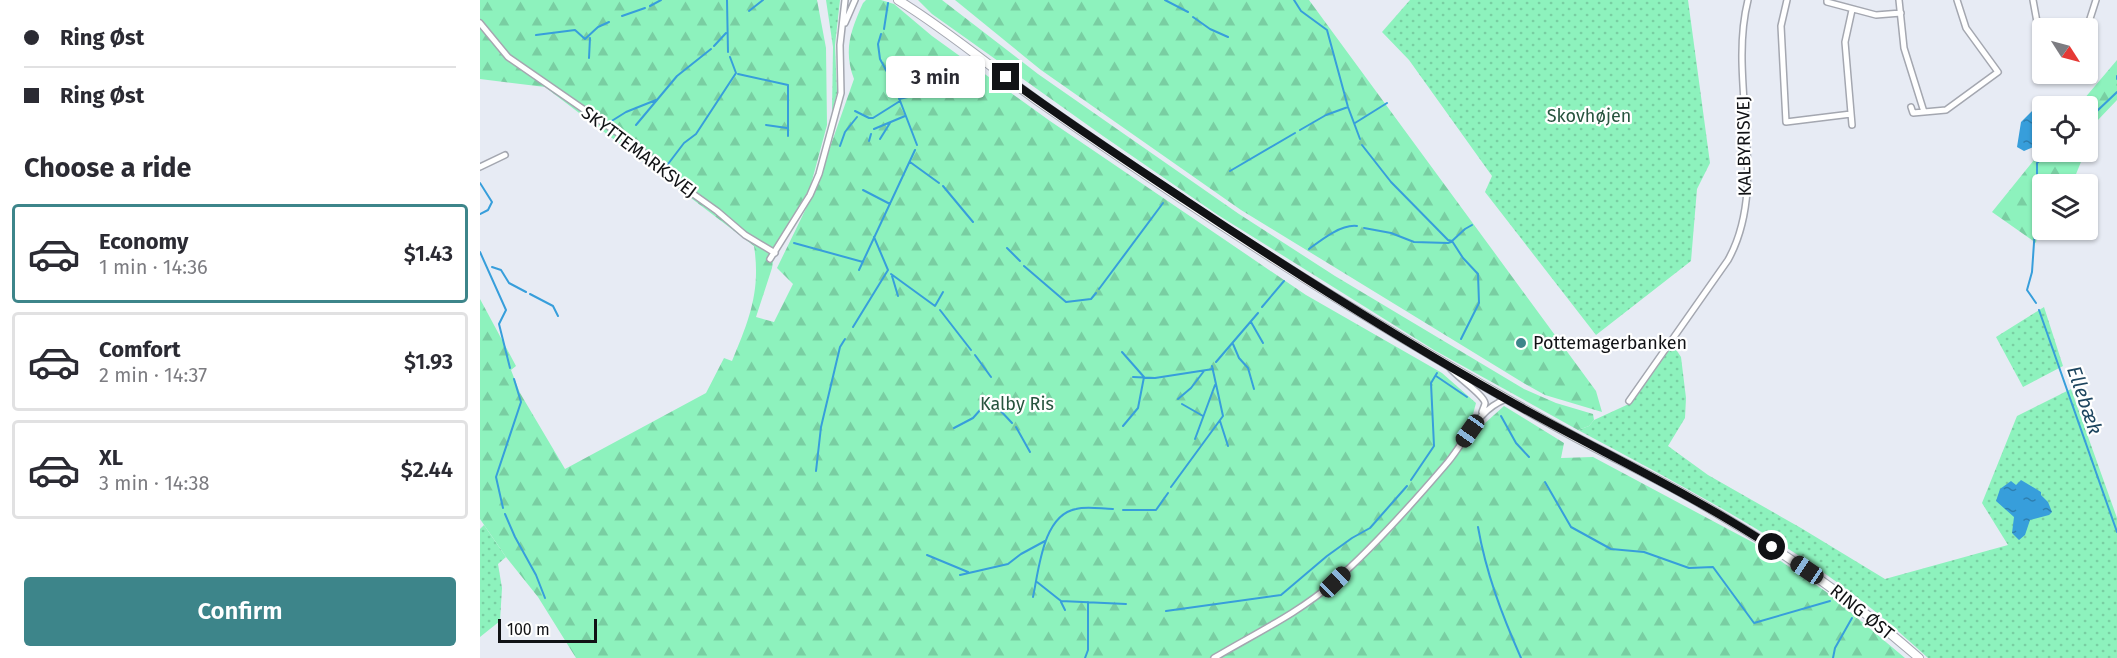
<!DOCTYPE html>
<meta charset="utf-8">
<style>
body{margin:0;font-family:"Fira Sans",sans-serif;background:#f7f7f7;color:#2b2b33;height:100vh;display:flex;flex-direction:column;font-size:22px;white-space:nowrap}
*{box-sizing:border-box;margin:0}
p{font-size:20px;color:#7c7c81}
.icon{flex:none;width:33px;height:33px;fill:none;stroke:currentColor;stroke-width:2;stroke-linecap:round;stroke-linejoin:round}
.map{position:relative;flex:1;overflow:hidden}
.drawer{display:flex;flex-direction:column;background:#fff;width:480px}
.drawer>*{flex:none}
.hud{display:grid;align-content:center;height:132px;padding:0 24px;background:#fff}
.needle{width:39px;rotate:126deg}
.controls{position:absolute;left:1552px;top:18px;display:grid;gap:12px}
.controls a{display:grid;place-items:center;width:66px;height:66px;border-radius:6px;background:#fff;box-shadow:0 2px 4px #0004;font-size:30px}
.scale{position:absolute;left:18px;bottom:15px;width:99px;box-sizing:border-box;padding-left:6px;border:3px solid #111215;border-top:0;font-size:16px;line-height:21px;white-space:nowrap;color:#111215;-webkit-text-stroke:4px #fff;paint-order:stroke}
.end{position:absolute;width:27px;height:27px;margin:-14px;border:8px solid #111215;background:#fff;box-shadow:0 0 0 3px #fff}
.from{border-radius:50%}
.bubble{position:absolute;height:42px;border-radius:6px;background:#fff;box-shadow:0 2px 4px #0004;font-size:20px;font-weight:600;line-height:42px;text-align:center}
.car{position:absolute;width:18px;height:36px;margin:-18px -9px;border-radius:8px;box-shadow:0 0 4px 2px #0007;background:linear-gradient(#222 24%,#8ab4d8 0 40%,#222 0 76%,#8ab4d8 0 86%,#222 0)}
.hud b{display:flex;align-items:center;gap:21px;height:57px;font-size:22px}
.hud b+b{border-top:2px solid #e1e1e2}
.hud i{width:15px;height:15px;background:#2b2b33}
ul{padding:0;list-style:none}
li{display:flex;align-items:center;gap:18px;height:99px;margin:0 12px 9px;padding:0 12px;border:3px solid #e1e1e2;border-radius:6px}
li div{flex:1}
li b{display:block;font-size:22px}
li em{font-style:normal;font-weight:600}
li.active{border-color:#3d858a}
li>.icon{width:54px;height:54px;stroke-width:1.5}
h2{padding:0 24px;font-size:27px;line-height:72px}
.primary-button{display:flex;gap:12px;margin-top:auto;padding:12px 24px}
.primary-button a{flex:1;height:69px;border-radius:6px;background:#3d858a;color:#fff;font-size:24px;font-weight:600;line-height:69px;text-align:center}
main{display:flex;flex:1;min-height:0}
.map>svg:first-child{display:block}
.grass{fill:url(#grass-dots)}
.forest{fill:url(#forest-firs)}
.water{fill:url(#water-ripples)}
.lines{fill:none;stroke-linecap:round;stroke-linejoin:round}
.stream{stroke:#379edb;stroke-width:2}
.minor-casing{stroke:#a4a7b0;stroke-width:8}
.secondary-casing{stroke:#a4a7b0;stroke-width:10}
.minor{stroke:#fff;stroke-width:5}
.secondary{stroke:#fff;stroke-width:8}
.route{stroke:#111215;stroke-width:8}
.poi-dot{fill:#3d858a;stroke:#fff;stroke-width:2}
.labels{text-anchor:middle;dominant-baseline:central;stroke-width:4.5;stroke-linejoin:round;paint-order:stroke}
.park-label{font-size:18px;fill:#27543e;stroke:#fff}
.street-label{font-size:18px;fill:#111215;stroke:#fff}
.poi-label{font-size:18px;fill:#111215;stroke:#fff;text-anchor:start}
.water-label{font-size:20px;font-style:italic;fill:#1d455f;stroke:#fff}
</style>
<main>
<section class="drawer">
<div class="hud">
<b><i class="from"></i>Ring Øst</b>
<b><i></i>Ring Øst</b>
</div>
<h2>Choose a ride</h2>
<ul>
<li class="active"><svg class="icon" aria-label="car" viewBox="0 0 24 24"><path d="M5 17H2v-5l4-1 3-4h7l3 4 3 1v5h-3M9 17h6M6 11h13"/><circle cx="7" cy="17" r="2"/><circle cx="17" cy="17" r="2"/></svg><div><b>Economy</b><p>1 min · 14:36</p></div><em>$1.43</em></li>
<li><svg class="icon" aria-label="car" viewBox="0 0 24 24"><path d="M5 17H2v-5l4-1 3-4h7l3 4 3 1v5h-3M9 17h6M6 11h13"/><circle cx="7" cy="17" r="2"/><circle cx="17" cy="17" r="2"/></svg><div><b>Comfort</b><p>2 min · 14:37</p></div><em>$1.93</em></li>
<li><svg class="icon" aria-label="car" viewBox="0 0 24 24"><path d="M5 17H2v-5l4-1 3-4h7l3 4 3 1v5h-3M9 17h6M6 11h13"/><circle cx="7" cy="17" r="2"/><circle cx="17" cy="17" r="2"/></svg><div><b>XL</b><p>3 min · 14:38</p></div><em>$2.44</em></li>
</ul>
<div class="primary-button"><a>Confirm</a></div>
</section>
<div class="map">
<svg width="1637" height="658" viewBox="0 0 1637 658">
<defs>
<pattern id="grass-dots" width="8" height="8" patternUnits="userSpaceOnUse" patternTransform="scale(1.5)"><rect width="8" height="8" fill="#8df2bd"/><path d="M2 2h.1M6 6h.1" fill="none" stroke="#79cea2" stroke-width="1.8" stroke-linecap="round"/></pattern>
<pattern id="forest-firs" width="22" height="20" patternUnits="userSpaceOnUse" patternTransform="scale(1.5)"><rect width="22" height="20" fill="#8df2bd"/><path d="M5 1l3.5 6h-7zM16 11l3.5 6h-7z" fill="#79cea2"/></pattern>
<pattern id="water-ripples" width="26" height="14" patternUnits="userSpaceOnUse" patternTransform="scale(1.5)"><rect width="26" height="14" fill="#379edb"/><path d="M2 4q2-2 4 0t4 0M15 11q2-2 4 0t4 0" fill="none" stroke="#2d7fb0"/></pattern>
</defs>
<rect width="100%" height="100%" fill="#e7ebf4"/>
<!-- grass -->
<path class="grass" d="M346,0H360L355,45L357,93L352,112L353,47Z
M930,0H1208L1230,163L1217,189L1211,261L1116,335L1005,192L1012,176L929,60L902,32Z
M1564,307L1583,366L1543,387L1516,337Z
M1193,345L1201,357L1206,398L1205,418L1188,446L1228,475L1321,528L1405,579L1528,545L1502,503L1537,416L1591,389L1637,518V658H1448C1431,643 1414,627 1397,613C1307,539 1200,485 1098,430L1109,426L1114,420L1151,403Z
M4,525L26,557L18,564L22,588L20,621L0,637V529Z"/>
<!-- forest -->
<path class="forest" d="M0,0H337L346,48L347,125L330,188L296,244L292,268L276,317L294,322L313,284L297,268L335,190L374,79C363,50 371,30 383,3L386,0H401L414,4L452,36L570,121L826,295L962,373L996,403L992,418L1004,424L1024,406L1084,443L1081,458L1113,457L1274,543L1345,591L1425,658H96L58,597L26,557L0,519V299L36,366L31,370L40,393L85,469L226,393L244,358L252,361C269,320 281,291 274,246L65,87L0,79Z
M438,0H462L558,74L759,214L855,276L1044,389L1076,403L1113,414L1114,420L1109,426L1098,430L954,350L738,215L623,136L452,14Z
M475,0H829L1116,391L1122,412L1065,395L1047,385L761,210L561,70Z
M1637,60V100L1617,121L1608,144V106H1598Z
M1563,149V152H1605L1592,184H1563V228L1558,229L1556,243L1512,212Z"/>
<!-- water -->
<path class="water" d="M1569,102L1572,106H1563V143L1544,151L1537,147L1541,122L1559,104Z
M1541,480L1561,492V495L1568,502L1572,512L1569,515L1550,520L1545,535L1539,540L1532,533L1534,517L1516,501L1520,489L1531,481L1536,485Z"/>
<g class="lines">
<!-- stream -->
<path class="stream" d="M247,0L248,52
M685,0L708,12
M814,0L821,11L847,30L868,107L880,139
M170,6L181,0
M269,11L283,0
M142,16L165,8
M713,17L730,29L748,37
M404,29L408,3
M401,34L398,44L400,59L414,85L437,145
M56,35L95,30L105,39L118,27L129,22
M234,46L246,33
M109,58L110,38
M258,74L308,85V136
M1637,76V79
M419,99L459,90L480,97
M375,111L389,118H393L420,101
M130,122L146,112L176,100
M875,123L907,103
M156,125L197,76L231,49
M286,125L307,128
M394,129L425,116
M820,130L846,115L868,107
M1608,130L1617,111L1637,92
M400,139L410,123
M389,141L391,134
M882,145L911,182L968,240L972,241
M360,146L365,132L377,117
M430,162L459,183
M185,168L204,143L216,134L256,73L250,57
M750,171L815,133
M0,183L12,202L8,210L0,214
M463,186L493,222
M383,190L410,204
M884,228L911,233L934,242L968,243L971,242
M314,243L383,262
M527,248L540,261
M829,249C841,240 861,224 877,226
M0,252L26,310L19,324L30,368
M544,266L586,302L611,299L616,293
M12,267L21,270L29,283L46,292
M379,270L435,150
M411,274L455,306L463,292
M412,276L418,296
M619,289L683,203
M50,294L73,306L78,316
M1556,303L1547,290L1552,272L1557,199V163L1569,152
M782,307L804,281
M460,310L491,350
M1559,310L1637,532
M771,322L783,343
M373,327L408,270L394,237
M981,339L999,303L998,274L983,258L972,241L985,229L992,225
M753,344L759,358L768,368L774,389
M642,352L664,377L658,408L643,426
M495,355L511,377
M736,362L778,313
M956,376L987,397
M653,377L675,378L733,369
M698,399L711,388L724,371
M702,404L723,416
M518,408L532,423
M1021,416L1036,443L1049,457
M740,421L748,446
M536,427L550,452
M474,428L493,418L501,409
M715,439L735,385
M336,471L341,427L360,347L365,339
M931,480L954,446L951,383L957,373
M1065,482L1091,527L1131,549L1164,552L1209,568L1233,567L1274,623L1350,601
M691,487L743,416L732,366
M23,508L16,477L41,402L34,379
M643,510H676L688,493
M25,514L35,537L56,575L65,598
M998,527C1006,573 1022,615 1041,658
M447,555L488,572
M480,575L528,564L541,554L565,541
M557,582L581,601L646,604
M553,597C559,569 563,515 596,509C607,506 622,509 633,509
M581,602L585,610
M686,611L801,595L847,556L872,538L890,528L927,486
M605,658L608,650V602
M1353,658L1355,648L1372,618"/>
<!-- minor casing -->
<g class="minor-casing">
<path id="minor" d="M1307,0L1301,26L1306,122L1371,114
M1347,0V2L1396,15L1421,13
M1419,0L1424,48L1444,112
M1553,0L1557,22L1584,28
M1372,10L1365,42L1372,125
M0,23L28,57L158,147L188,176L237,211L265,235L295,253
M365,23L375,0
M1607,28L1616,0
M1431,107L1433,113L1466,110L1518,72L1486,28L1477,0
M0,167L25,155
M290,259L330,195L339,174L361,93L360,45L365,0
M970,368C976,376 1004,395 1005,403C1005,405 1003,409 1002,412
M1149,401L1248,260C1291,183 1247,83 1268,0
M734,658C774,634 819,613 854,582C895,546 933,503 968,462C987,439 997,410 1026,399"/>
</g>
<!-- secondary casing -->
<g class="secondary-casing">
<path id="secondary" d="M418,0C469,31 514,70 562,104C667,177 774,249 884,315C953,357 1024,398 1095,437C1138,460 1183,481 1225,506C1301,550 1373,600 1439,658"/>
</g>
<!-- minor -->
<use href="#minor" class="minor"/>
<!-- secondary -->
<use href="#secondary" class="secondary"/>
</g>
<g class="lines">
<!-- route -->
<path class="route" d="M526,77C584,120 645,160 705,200C810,270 916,337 1026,399C1114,449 1207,491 1292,547"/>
</g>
<!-- markers -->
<circle class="poi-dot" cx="1041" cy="343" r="6"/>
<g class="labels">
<!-- park labels -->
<g class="park-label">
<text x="1109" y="116">Skovhøjen</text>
<text x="537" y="404">Kalby Ris</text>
</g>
<!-- street labels -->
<g class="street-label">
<text transform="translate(1264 146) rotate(-91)">KALBYRISVEJ</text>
<text transform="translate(159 152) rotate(37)">SKYTTEMARKSVEJ</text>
<text transform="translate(1382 612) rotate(39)">RING ØST</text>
</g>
<!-- poi labels -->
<g class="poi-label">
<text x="1053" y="343">Pottemagerbanken</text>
</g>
<!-- water labels -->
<g class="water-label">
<text transform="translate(1605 400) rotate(71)">Ellebæk</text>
</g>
</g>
</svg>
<div class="controls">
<a><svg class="needle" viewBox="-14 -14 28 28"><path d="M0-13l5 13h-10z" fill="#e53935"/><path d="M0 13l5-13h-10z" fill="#7c7c81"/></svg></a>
<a><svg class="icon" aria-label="locate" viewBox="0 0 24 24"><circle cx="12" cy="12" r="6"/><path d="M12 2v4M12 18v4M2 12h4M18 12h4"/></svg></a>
<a><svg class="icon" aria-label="layers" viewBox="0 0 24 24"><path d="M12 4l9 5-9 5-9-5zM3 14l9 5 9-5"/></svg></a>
</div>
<div class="scale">100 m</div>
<i class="end from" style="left:1292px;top:547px"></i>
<i class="end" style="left:526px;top:77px"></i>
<div class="bubble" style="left:406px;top:56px;width:99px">3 min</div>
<i class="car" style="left:990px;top:431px;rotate:215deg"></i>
<i class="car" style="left:1327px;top:570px;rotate:304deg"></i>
<i class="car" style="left:855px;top:582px;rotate:46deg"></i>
</div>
</main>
